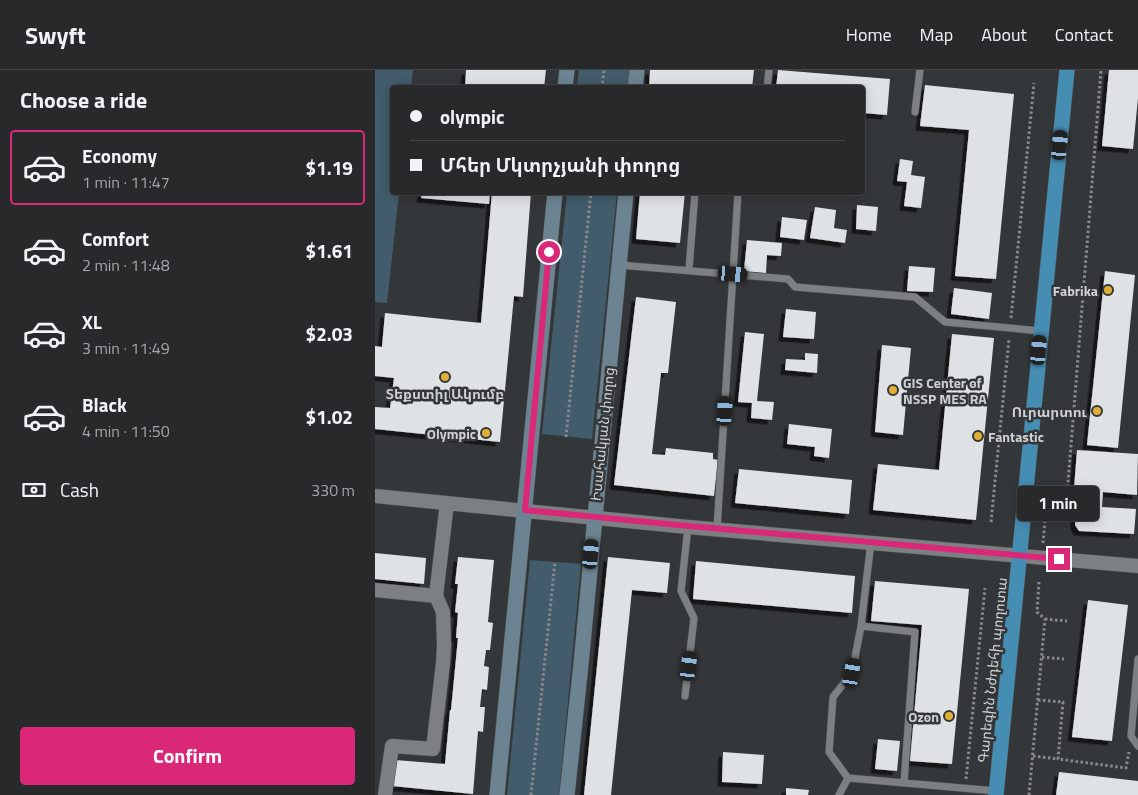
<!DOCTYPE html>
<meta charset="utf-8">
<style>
body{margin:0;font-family:"Titillium Web","Noto Sans Armenian",sans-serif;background:#333537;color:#f1f3f6;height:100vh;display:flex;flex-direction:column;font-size:19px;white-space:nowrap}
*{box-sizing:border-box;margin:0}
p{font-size:16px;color:#a4a6a9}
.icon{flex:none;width:28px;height:28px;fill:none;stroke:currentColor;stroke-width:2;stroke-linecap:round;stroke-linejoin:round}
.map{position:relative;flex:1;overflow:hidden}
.side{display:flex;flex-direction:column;background:#27292b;width:375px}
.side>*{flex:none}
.guide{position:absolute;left:15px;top:15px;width:475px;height:110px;border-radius:5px;box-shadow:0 2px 12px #0003,0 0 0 1px #434547;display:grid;align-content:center;height:110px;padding:0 20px;background:#27292b}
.end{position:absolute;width:22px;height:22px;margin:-11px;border:6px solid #db2777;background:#fff;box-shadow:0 0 0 2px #fff}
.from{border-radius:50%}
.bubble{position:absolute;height:35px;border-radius:5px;background:#27292b;box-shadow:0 2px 12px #0003,0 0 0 1px #434547;font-size:16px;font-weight:700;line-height:35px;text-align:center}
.car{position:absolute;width:15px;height:30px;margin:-15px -8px;border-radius:6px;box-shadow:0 0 4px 1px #0007;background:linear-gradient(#222 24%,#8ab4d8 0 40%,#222 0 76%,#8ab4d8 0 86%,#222 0)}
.guide b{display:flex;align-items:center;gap:18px;height:48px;font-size:19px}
.guide b+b{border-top:1px solid #434547}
.guide i{width:12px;height:12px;background:#f1f3f6}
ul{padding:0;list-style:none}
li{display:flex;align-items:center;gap:15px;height:75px;margin:0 10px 8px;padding:0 10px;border:2px solid transparent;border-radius:5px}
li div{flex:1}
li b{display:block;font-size:19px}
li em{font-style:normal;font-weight:700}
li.on{border-color:#db2777}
li>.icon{width:45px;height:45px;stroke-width:1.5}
h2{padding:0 20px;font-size:22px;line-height:60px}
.pay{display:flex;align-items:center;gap:12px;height:55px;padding:0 20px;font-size:19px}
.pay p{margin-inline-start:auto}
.action{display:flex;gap:10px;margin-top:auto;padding:10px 20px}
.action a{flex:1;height:58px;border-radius:5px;background:#db2777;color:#fff;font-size:20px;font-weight:700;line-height:58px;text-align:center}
header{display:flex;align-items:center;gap:30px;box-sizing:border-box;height:70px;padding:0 25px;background:#27292b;border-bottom:1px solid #434547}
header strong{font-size:24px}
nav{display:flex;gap:28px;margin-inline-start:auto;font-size:18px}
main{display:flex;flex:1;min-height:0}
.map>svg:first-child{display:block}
.green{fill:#425c6b}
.building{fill:#dee2e5;filter:url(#shadow)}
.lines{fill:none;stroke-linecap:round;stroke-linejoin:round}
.lane-casing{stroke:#525456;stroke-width:8}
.street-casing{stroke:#525456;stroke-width:15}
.secondary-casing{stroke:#525456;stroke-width:16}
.highway-casing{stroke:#525456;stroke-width:16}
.path{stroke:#87898b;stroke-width:3;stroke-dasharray:2.5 2.5;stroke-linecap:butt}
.lane{stroke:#7c8082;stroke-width:7}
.street{stroke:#7c8082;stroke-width:14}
.secondary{stroke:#6c8491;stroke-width:15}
.highway{stroke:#468db3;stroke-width:15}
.route{stroke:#db2777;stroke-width:6}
.poi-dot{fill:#e2af34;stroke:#343739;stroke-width:2}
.labels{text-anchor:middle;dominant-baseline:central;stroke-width:5;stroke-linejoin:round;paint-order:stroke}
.poi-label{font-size:14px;font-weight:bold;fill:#cfd1d3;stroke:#343739;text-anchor:end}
.street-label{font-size:14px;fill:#cfd1d3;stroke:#343739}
</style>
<header>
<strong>Swyft</strong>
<nav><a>Home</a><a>Map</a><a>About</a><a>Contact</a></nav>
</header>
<main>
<section class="side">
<h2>Choose a ride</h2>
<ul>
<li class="on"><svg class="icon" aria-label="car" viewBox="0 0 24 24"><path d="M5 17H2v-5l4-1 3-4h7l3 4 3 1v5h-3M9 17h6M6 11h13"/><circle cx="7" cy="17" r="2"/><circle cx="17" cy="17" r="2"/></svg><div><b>Economy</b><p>1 min · 11:47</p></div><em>$1.19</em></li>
<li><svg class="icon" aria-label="car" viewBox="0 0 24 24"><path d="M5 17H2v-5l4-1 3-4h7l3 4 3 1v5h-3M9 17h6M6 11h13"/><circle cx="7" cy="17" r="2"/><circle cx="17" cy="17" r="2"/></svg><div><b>Comfort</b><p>2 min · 11:48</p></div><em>$1.61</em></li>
<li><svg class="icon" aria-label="car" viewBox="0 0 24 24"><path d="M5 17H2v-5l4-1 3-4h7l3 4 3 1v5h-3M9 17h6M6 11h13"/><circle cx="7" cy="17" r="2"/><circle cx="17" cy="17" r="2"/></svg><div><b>XL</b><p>3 min · 11:49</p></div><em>$2.03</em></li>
<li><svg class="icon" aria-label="car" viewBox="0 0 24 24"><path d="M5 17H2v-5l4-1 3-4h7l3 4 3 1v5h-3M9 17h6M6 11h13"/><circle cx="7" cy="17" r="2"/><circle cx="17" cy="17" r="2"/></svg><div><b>Black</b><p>4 min · 11:50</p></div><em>$1.02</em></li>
</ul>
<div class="pay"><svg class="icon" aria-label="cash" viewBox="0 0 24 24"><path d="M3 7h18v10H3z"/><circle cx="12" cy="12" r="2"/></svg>Cash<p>330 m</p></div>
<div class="action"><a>Confirm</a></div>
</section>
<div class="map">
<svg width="763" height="725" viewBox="0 0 763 725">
<defs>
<filter id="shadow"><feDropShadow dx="-4.5" dy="4.5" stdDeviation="0" flood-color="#0009"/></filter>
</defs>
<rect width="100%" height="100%" fill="#343739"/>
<!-- green -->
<path class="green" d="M0,0H38L36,17L18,18V122L24,123L12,233L0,232Z
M204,0H254L252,17H202Z
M192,123H242L217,369L167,364Z
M155,490L206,494L184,725H132Z"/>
<!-- building -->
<path class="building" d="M91,0H171L169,18H90Z
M275,0H379L377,18H274Z
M403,0L515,9L512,45L488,43V18H401Z
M734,0H763V28L758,79L727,76Z
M550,15L639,24L621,209L580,206L594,60L545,56Z
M525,89L538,91L536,105L550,107L546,138L529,136L532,112L522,111Z
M47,122H115L114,134L46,128Z
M117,122H156L148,227L139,226L125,372L0,359V337L15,338L19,308L0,306V276L7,277L10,243L106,253Z
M265,122H310L305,173L261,169Z
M482,135L503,137L501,161L481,159Z
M440,137L461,140L459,158L472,160L470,173L435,168Z
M407,147L432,150L429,170L405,167Z
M372,170L407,173L406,186L392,185L391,203L369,201Z
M534,196L560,198L558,222L532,221Z
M730,201L760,205L743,378L712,375Z
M579,218L617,223L614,249L576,244Z
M261,227L301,232L293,303H286L277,384L290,385L291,378L338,383V389L343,390L339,426L239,415Z
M411,239L441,242L439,269L408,267Z
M370,262L389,264L382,331L399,332L397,350L376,348L377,333L363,332Z
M577,264L619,268L601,450L498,440L503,394L564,400Z
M507,275L536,278L528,365L500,362Z
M430,283L443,284L442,303L410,300L411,289L430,290Z
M414,354L457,359L454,388L439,386L440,377L412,374Z
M702,380L763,384L762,425L728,422L727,437L761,439L759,464L704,461L700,455L701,433L698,432Z
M364,399L477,410L474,444L360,433Z
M0,483L51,488L49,514L0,509Z
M83,487L119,490L113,552L118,553L115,580H111L109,596L114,597L112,620L107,619L105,637H110L108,662L103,661L98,724L17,716L20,690L70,694L75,640H76L83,568H81L83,543L80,542L83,514H80Z
M233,487L295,493L292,523L257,520L236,725H209Z
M321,491L480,506L477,543L318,529Z
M500,511L594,519L577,694L535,691L547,555L496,551Z
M713,530L753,535L737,671L697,667Z
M503,669L525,671L522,701L500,699Z
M348,682L389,685L387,714L347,712Z
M684,702L763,711V725H681Z
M411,718L434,720L433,725H411Z"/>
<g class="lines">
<!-- lane casing -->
<g class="lane-casing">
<path id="lane" d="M392,18L394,0
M540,42L545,0
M244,195L413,209L420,217L540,227L570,252L666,261
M314,200L320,122
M342,459L363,123
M496,472L486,556L477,603L458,627L454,682L473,708L621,721
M486,556L540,562L529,713
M763,589L756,666L763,676
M310,626L319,548L306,521L313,457
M464,725L473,708"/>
</g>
<!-- street casing -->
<g class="street-casing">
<path id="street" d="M0,426L313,457L763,496
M0,520L61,526L72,433
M10,725L17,676L58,679L68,593L69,576L68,542L61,526"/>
</g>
<!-- secondary casing -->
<g class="secondary-casing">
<path id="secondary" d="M190,18L192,0
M260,18L262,0
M122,725L180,122
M192,725L206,594L251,122"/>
</g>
<!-- highway casing -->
<g class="highway-casing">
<path id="highway" d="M621,725L692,0"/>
</g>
<!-- path -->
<path class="path" d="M227,18L229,0
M636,248L659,13
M191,367L216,122
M616,452L634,269
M668,473L671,439L691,438L726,0
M670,549L692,551
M667,587L689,589
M663,630L688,632L683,689L751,698L754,682
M658,686L683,689
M591,709L610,518
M156,725L180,492
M654,725L670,549L662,542L664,512"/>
<!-- lane -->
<use href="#lane" class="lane"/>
<!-- street -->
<use href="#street" class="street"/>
<!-- secondary -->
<use href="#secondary" class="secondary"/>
<!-- highway -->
<use href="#highway" class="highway"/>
</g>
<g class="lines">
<!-- route -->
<path class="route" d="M174,182L150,440L313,456L684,489"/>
</g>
<!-- markers -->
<g class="poi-dot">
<circle cx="733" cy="220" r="5"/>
<circle cx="70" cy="307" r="5"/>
<circle cx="518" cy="320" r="5"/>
<circle cx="722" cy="341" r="5"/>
<circle cx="111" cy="363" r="5"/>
<circle cx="603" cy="366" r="5"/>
<circle cx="574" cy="646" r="5"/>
</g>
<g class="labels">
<!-- poi labels -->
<g class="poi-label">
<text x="723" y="220">Fabrika</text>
<text x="528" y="312" text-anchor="start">GIS Center of<tspan x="528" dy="16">NSSP MES RA</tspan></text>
<text x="70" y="323" text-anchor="middle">Տեքստիլ Ակումբ</text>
<text x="712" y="341">Ուրարտու</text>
<text x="101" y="363">Olympic</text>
<text x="613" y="366" text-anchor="start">Fantastic</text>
<text x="564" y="646">Ozon</text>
</g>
<!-- street labels -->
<g class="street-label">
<text transform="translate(227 364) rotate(-84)">Իսահակյան փողոց</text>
<text transform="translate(617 600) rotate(-84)">Գարեգին Նժդեհի պողոտա</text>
</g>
</g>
</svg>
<i class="end from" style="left:174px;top:182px"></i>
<i class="end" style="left:684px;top:489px"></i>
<div class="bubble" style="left:642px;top:416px;width:82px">1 min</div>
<i class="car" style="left:685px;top:75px;rotate:5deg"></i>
<i class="car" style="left:358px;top:204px;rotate:95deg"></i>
<i class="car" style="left:664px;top:280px;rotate:5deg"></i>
<i class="car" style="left:350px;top:341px;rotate:4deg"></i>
<i class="car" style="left:216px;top:484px;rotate:5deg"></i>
<i class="car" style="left:314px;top:596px;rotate:7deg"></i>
<i class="car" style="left:477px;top:603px;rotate:10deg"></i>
<div class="guide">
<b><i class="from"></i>olympic</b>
<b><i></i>Մհեր Մկտրչյանի փողոց</b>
</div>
</div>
</main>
